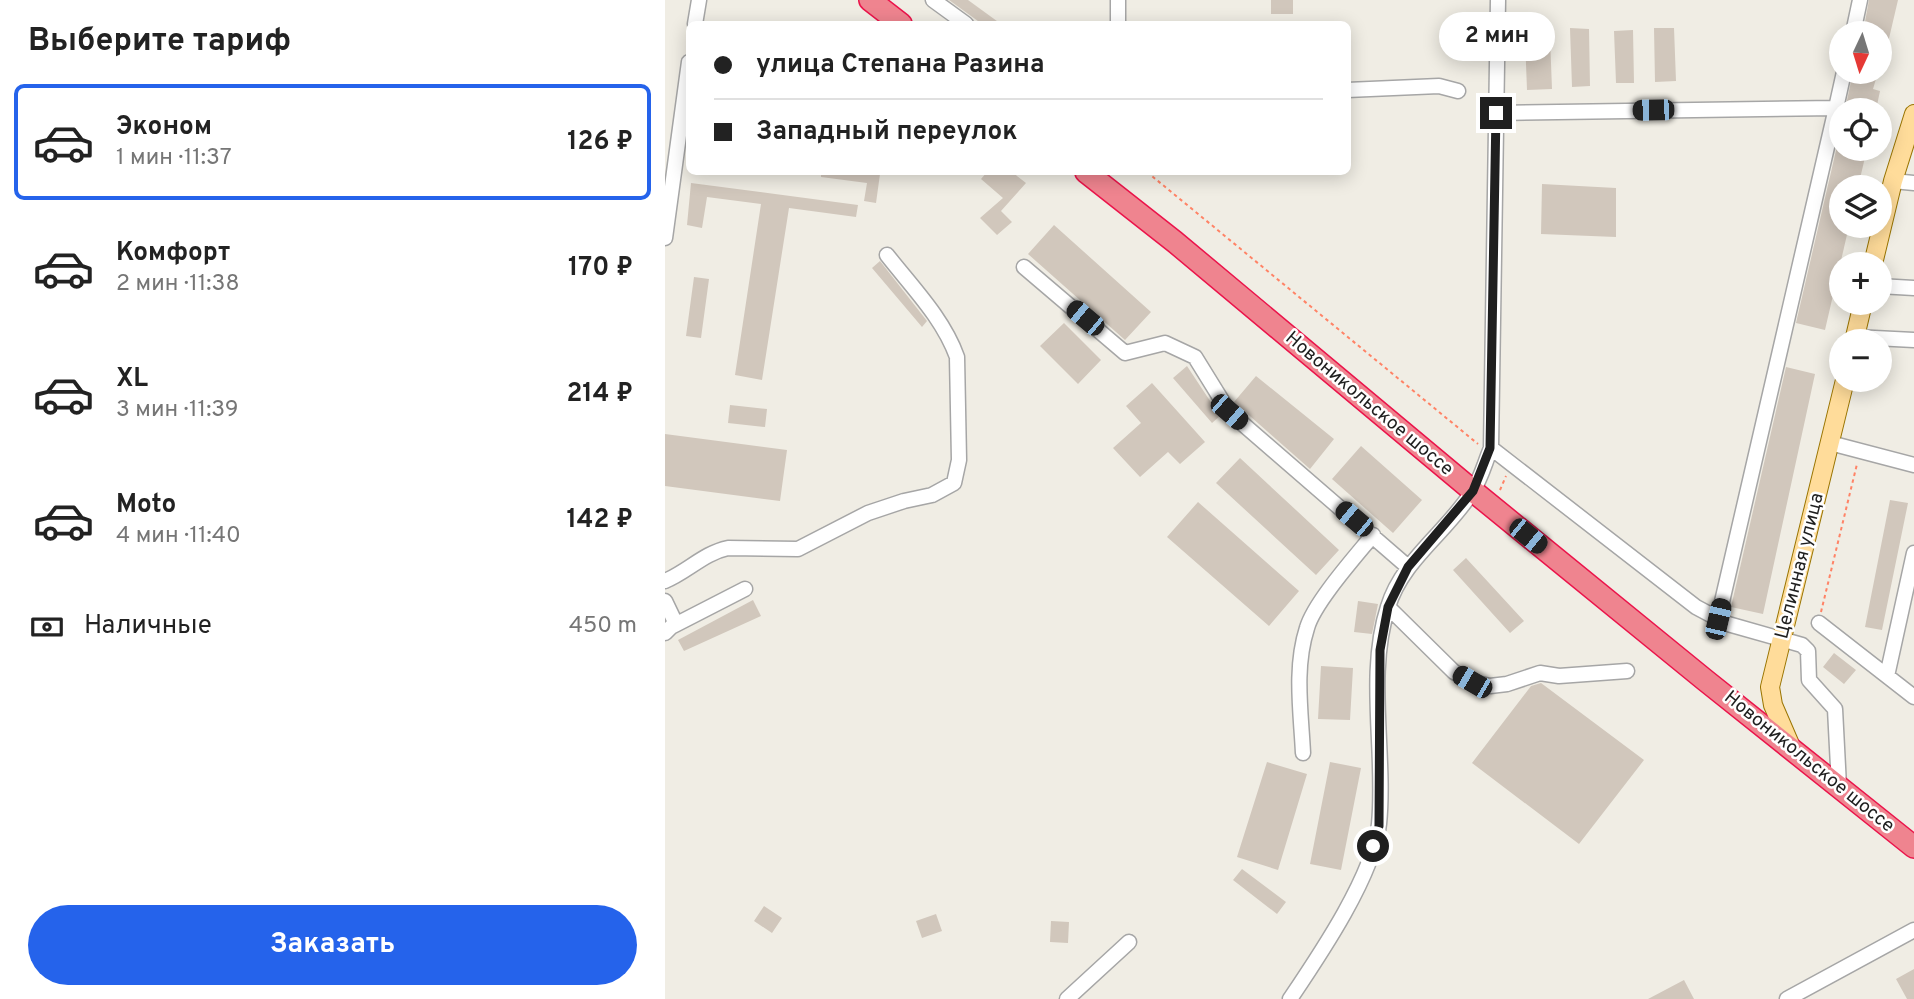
<!DOCTYPE html>
<html lang="ru">
<meta charset="utf-8">
<style>
body{margin:0;font-family:Overpass,sans-serif;background:#f6f6f6;color:#222;height:100vh;display:flex;flex-direction:column;font-size:26px;white-space:nowrap}
*{box-sizing:border-box;margin:0}
p{font-size:23px;color:#767676}
.icon{flex:none;width:38px;height:38px;fill:none;stroke:currentColor;stroke-width:2;stroke-linecap:round;stroke-linejoin:round}
.map{position:relative;flex:1;overflow:hidden}
.details{display:flex;flex-direction:column;background:#fff;width:665px}
.details>*{flex:none}
.top-card{position:absolute;left:21px;top:21px;width:665px;height:154px;border-radius:10px;box-shadow:0 4px 18px #0003;display:grid;align-content:center;height:154px;padding:0 28px;background:#fff}
.needle{width:46px;rotate:184deg}
.tools{position:absolute;left:1164px;top:21px;display:grid;gap:14px}
.tools a{display:grid;place-items:center;width:63px;height:63px;border-radius:50%;background:#fff;box-shadow:0 4px 18px #0003;font-size:35px}
.end{position:absolute;width:32px;height:32px;margin:-16px;border:9px solid #1f1f1f;background:#fff;box-shadow:0 0 0 4px #fff}
.from{border-radius:50%}
.bubble{position:absolute;height:49px;border-radius:24px;background:#fff;box-shadow:0 4px 18px #0003;font-size:23px;font-weight:700;line-height:49px;text-align:center}
.car{position:absolute;width:21px;height:42px;margin:-21px -10px;border-radius:9px;box-shadow:0 0 5px 2px #0007;background:linear-gradient(#222 24%,#8ab4d8 0 40%,#222 0 76%,#8ab4d8 0 86%,#222 0)}
.top-card b{display:flex;align-items:center;gap:24px;height:66px;font-size:26px}
.top-card b+b{border-top:2px solid #e0e0e0}
.top-card i{width:18px;height:18px;background:#222}
ul{padding:0;list-style:none}
li{display:flex;align-items:center;gap:21px;height:116px;margin:0 14px 10px;padding:0 14px;border:4px solid transparent;border-radius:10px}
li div{flex:1}
li b{display:block;font-size:26px}
li em{font-style:normal;font-weight:700}
li.selected{border-color:#2563eb}
li>.icon{width:63px;height:63px;stroke-width:1.5}
h2{padding:0 28px;font-size:32px;line-height:84px}
.pay{display:flex;align-items:center;gap:18px;height:77px;padding:0 28px;font-size:26px}
.pay p{margin-inline-start:auto}
.cta{display:flex;gap:14px;margin-top:auto;padding:14px 28px}
.cta a{flex:1;height:80px;border-radius:42px;background:#2563eb;color:#fff;font-size:28px;font-weight:700;line-height:80px;text-align:center}
main{display:flex;flex:1;min-height:0}
.map>svg:first-child{display:block}
.building{fill:#d1c7bc}
.lines{fill:none;stroke-linecap:round;stroke-linejoin:round}
.minor-casing{stroke:#a6a6a6;stroke-width:17}
.major-casing{stroke:#997400;stroke-width:20}
.highway-casing{stroke:#eb144b;stroke-width:24}
.path{stroke:#ff8366;stroke-width:2;stroke-dasharray:3.5 3.5;stroke-linecap:butt}
.minor{stroke:#fff;stroke-width:14}
.major{stroke:#ffdc9a;stroke-width:18}
.highway{stroke:#ef848f;stroke-width:21}
.route{stroke:#1f1f1f;stroke-width:9}
.labels{text-anchor:middle;dominant-baseline:central;stroke-width:5;stroke-linejoin:round;paint-order:stroke}
.street-label{font-size:19px;fill:#1f1f1f;stroke:#fff}
</style>
<main>
<section class="details">
<h2>Выберите тариф</h2>
<ul>
<li class="selected"><svg class="icon" aria-label="car" viewBox="0 0 24 24"><path d="M5 17H2v-5l4-1 3-4h7l3 4 3 1v5h-3M9 17h6M6 11h13"/><circle cx="7" cy="17" r="2"/><circle cx="17" cy="17" r="2"/></svg><div><b>Эконом</b><p>1 мин · 11:37</p></div><em>126 ₽</em></li>
<li><svg class="icon" aria-label="car" viewBox="0 0 24 24"><path d="M5 17H2v-5l4-1 3-4h7l3 4 3 1v5h-3M9 17h6M6 11h13"/><circle cx="7" cy="17" r="2"/><circle cx="17" cy="17" r="2"/></svg><div><b>Комфорт</b><p>2 мин · 11:38</p></div><em>170 ₽</em></li>
<li><svg class="icon" aria-label="car" viewBox="0 0 24 24"><path d="M5 17H2v-5l4-1 3-4h7l3 4 3 1v5h-3M9 17h6M6 11h13"/><circle cx="7" cy="17" r="2"/><circle cx="17" cy="17" r="2"/></svg><div><b>XL</b><p>3 мин · 11:39</p></div><em>214 ₽</em></li>
<li><svg class="icon" aria-label="car" viewBox="0 0 24 24"><path d="M5 17H2v-5l4-1 3-4h7l3 4 3 1v5h-3M9 17h6M6 11h13"/><circle cx="7" cy="17" r="2"/><circle cx="17" cy="17" r="2"/></svg><div><b>Moto</b><p>4 мин · 11:40</p></div><em>142 ₽</em></li>
</ul>
<div class="pay"><svg class="icon" aria-label="cash" viewBox="0 0 24 24"><path d="M3 7h18v10H3z"/><circle cx="12" cy="12" r="2"/></svg>Наличные<p>450 m</p></div>
<div class="cta"><a>Заказать</a></div>
</section>
<div class="map">
<svg width="1249" height="999" viewBox="0 0 1249 999">
<rect width="100%" height="100%" fill="#f0ede4"/>
<!-- building -->
<path class="building" d="M284,0H303L336,24H317Z
M606,0H628V14H606Z
M1204,0H1233L1218,64H1214V33H1198Z
M905,28L924,29L925,86L907,87Z
M989,28H1009L1011,81L990,82Z
M968,30L969,83H951L949,31Z
M885,37L887,89L862,90L860,38Z
M1188,72H1213L1208,89L1215,91L1211,110H1180Z
M1176,129V149H1202L1193,187H1176V226H1184L1160,330L1131,323Z
M156,172L215,174L211,203L199,201L202,183L156,177Z
M322,172H347L361,183L336,211L347,222L332,235L315,218L338,198L316,179Z
M26,183L193,205L191,217L124,208L97,380L70,375L96,204L42,197L37,228L22,225Z
M877,184L951,188V237L876,234Z
M389,225L486,312L460,340L363,254Z
M215,261L262,321L257,327L207,268Z
M29,277L44,279L36,338L21,336Z
M399,323L436,360L413,384L375,346Z
M522,366L555,416L547,423L508,378Z
M1121,367L1150,374L1098,614L1066,607Z
M591,376L669,439L645,469L569,402Z
M487,383L540,442L515,464L503,452L475,477L448,448L476,423L461,406Z
M65,405L102,409L100,427L63,423Z
M0,434L122,450L115,501L0,486Z
M696,446L757,500L728,533L667,479Z
M575,458L674,550L651,575L551,483Z
M1225,500L1243,503L1217,630L1200,627Z
M533,502L634,591L604,626L502,537Z
M801,558L859,621L845,633L788,570Z
M88,600L96,616L19,651L13,640Z
M693,601L713,604L707,634L689,632Z
M1169,653L1191,670L1179,684L1158,667Z
M656,666L688,668L685,720L653,719Z
M876,683L979,760L914,844L807,763L866,686Z
M602,762L642,774L613,870L572,857Z
M665,762L696,768L676,870L645,864Z
M577,869L621,902L612,914L568,880Z
M99,906L117,918L107,933L89,921Z
M271,914L277,931L257,938L251,921Z
M386,921L404,922L403,943L385,942Z
M1249,969V999H1242L1231,979Z
M1019,980L1029,999H983Z"/>
<g class="lines">
<!-- minor casing -->
<g class="minor-casing">
<path id="minor" d="M268,0L301,24
M30,24L34,0
M453,24V0
M1188,33L1195,0
M682,90L774,86L793,91
M831,113L1171,108L1179,72
M1228,181L1249,183
M0,238L24,62
M359,267L460,353L500,343L530,357L564,412L743,567
M1214,286L1249,288
M1190,337L1249,340
M1165,443L1249,465
M826,448L1031,607L1063,624L1137,645L1143,651L1144,680L1170,709L1174,786
M0,581C22,572 39,553 63,548L133,549L203,513L239,501L267,495L289,483L294,460L292,357C278,318 247,287 222,255
M0,601L11,624
M723,607L789,672L807,682L825,686L842,684L875,673L894,676L962,671
M1053,619L1171,108
M1154,623L1249,697
M0,633L6,627L80,589
M1222,676L1249,553
M638,753C636,712 629,668 642,628C649,603 690,557 708,535
M402,999L464,942
M625,999C654,956 709,875 714,824C721,755 701,674 723,607C737,560 782,532 807,492C816,479 820,462 826,448L833,0
M1122,999L1249,930"/>
</g>
<!-- major casing -->
<g class="major-casing">
<path id="major" d="M1208,264L1228,181L1249,114
M1189,341L1198,303
M1127,749L1108,705L1105,687L1180,380"/>
</g>
<!-- highway casing -->
<g class="highway-casing">
<path id="highway" d="M205,0L236,24
M421,172L510,242L808,491L1040,680L1249,847"/>
</g>
<!-- path -->
<path class="path" d="M482,172L813,444
M835,490L841,476
M1156,612L1192,464"/>
<!-- minor -->
<use href="#minor" class="minor"/>
<!-- major -->
<use href="#major" class="major"/>
<!-- highway -->
<use href="#highway" class="highway"/>
</g>
<g class="lines">
<!-- route -->
<path class="route" d="M708,846L714,826L715,650L723,607L743,567L808,491L825,448L831,113"/>
</g>
<g class="labels">
<!-- street labels -->
<g class="street-label">
<text transform="translate(704 404) rotate(40)">Новоникольское шоссе</text>
<text transform="translate(1135 566) rotate(-76)">Целинная улица</text>
<text transform="translate(1144 762) rotate(39)">Новоникольское шоссе</text>
</g>
</g>
</svg>
<div class="tools">
<a><svg class="needle" viewBox="-14 -14 28 28"><path d="M0-13l5 13h-10z" fill="#e53935"/><path d="M0 13l5-13h-10z" fill="#767676"/></svg></a>
<a><svg class="icon" aria-label="locate" viewBox="0 0 24 24"><circle cx="12" cy="12" r="6"/><path d="M12 2v4M12 18v4M2 12h4M18 12h4"/></svg></a>
<a><svg class="icon" aria-label="layers" viewBox="0 0 24 24"><path d="M12 4l9 5-9 5-9-5zM3 14l9 5 9-5"/></svg></a>
<a>+</a>
<a>−</a>
</div>
<i class="end from" style="left:708px;top:846px"></i>
<i class="end" style="left:831px;top:113px"></i>
<div class="bubble" style="left:774px;top:12px;width:116px">2 мин</div>
<i class="car" style="left:988px;top:110px;rotate:269deg"></i>
<i class="car" style="left:420px;top:318px;rotate:310deg"></i>
<i class="car" style="left:564px;top:412px;rotate:131deg"></i>
<i class="car" style="left:689px;top:519px;rotate:310deg"></i>
<i class="car" style="left:863px;top:536px;rotate:129deg"></i>
<i class="car" style="left:1053px;top:619px;rotate:13deg"></i>
<i class="car" style="left:807px;top:682px;rotate:300deg"></i>
<div class="top-card">
<b><i class="from"></i>улица Степана Разина</b>
<b><i></i>Западный переулок</b>
</div>
</div>
</main>
